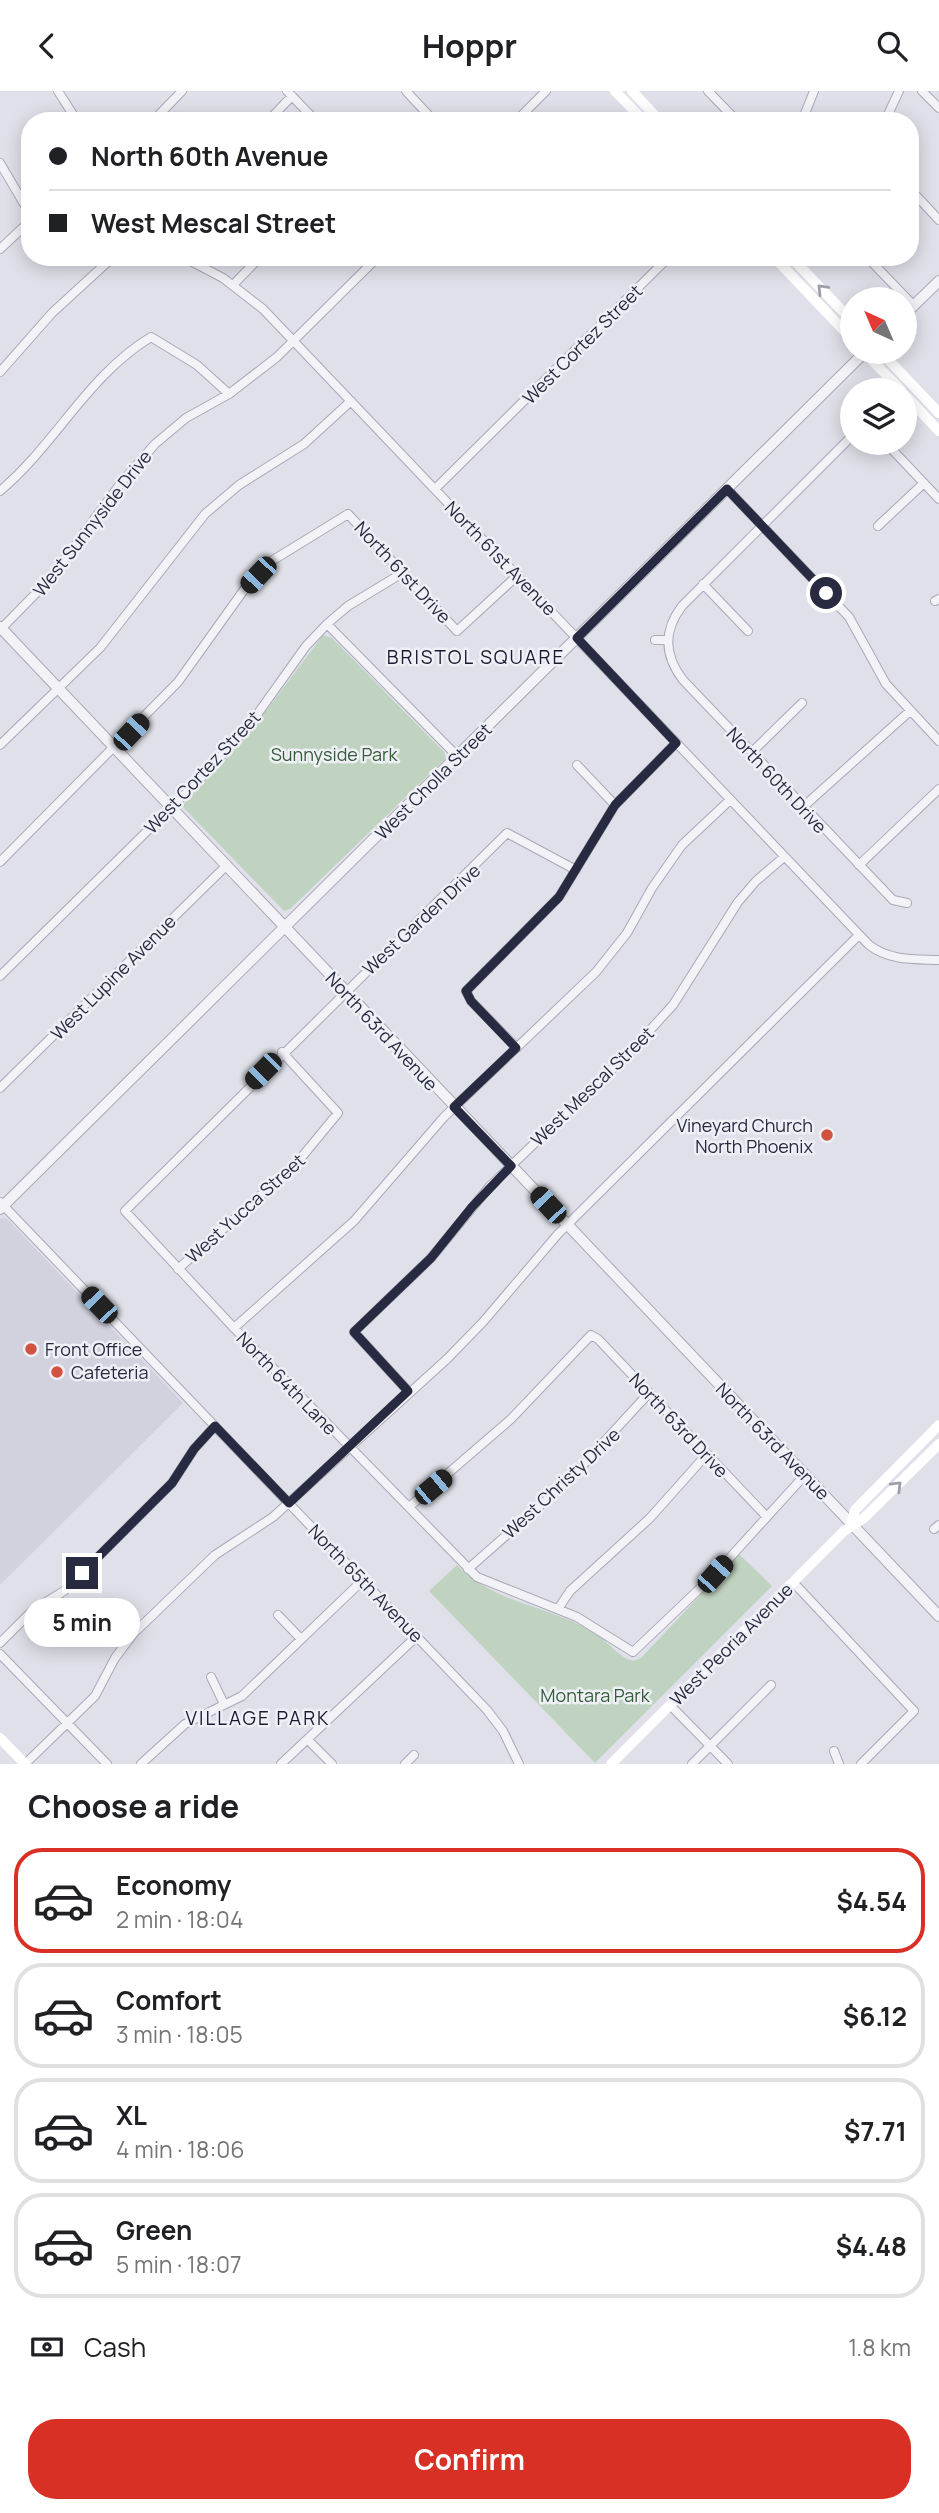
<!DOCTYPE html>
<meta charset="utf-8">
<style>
body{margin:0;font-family:Manrope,sans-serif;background:#f2f2f2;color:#202124;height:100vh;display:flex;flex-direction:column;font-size:26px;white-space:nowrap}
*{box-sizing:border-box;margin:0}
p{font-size:23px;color:#757577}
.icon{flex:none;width:38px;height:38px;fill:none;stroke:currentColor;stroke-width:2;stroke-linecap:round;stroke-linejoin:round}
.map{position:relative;height:1673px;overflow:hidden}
.drawer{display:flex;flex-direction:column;background:#fff;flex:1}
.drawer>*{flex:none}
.guide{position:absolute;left:21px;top:21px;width:898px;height:154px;border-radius:28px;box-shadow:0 4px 18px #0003;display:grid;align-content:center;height:154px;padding:0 28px;background:#fff}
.needle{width:46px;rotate:316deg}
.controls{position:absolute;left:840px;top:196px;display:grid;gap:14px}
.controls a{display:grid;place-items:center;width:77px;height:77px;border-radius:50%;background:#fff;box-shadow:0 4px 18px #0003;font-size:35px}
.end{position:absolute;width:32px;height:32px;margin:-16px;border:9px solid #272a40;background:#fff;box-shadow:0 0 0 4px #fff}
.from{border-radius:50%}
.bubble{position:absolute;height:49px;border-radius:24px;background:#fff;box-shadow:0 4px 18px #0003;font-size:23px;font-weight:700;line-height:49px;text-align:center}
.car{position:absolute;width:21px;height:42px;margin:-21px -10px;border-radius:9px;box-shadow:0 0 5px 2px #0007;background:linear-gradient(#222 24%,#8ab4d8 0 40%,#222 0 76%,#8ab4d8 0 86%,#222 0)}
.guide b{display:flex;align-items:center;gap:24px;height:66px;font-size:26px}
.guide b+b{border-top:2px solid #e0e0e0}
.guide i{width:18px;height:18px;background:#202124}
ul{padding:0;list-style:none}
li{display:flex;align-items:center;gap:21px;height:105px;margin:0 14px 10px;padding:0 14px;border:4px solid #e0e0e0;border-radius:28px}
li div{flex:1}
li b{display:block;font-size:26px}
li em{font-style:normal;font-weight:700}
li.active{border-color:#d93025}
li>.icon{width:63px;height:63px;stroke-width:1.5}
h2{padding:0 28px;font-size:32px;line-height:84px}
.pay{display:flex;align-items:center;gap:18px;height:77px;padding:0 28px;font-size:26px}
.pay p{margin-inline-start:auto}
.primary-button{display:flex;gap:14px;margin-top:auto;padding:14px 28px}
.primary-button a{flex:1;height:80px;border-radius:28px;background:#d93025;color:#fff;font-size:28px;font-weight:700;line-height:80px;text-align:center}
header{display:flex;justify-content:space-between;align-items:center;height:91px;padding:0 28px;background:#fff;font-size:32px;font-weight:700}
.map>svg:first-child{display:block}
.built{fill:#d1d2de}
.green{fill:#c0d3c0}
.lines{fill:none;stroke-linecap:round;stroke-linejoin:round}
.minor-casing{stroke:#a8a9b6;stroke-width:10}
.tertiary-casing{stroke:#a8a9b6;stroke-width:12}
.minor{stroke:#f2f2f7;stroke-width:8}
.tertiary{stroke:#f2f2f7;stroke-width:10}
.secondary{stroke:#fff;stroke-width:10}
.oneway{stroke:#9e9fa9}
.route{stroke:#272a40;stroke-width:9}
.poi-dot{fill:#d25240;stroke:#eef0f6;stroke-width:2.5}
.labels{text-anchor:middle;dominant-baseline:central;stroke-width:5;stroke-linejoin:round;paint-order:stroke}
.street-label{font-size:18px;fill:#272a40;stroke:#eef0f6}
.park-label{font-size:18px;fill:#345c38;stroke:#eef0f6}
.poi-label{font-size:18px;fill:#272a40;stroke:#eef0f6;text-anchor:start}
.neighbourhood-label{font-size:19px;letter-spacing:2px;fill:#1a1b31;stroke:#eef0f6}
</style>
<header><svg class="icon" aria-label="back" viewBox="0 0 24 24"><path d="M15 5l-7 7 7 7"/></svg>Hoppr<svg class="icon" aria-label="search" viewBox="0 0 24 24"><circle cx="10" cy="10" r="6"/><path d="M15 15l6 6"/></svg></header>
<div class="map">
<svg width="939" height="1673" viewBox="0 0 939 1673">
<rect width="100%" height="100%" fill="#dfe0e9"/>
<!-- built -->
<path class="built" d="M6,1127L183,1312L0,1494V1128Z"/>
<!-- green -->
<path class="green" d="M323,544L332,547L444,661L446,667L290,818L284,820L182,715L248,644Z
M739,1463L772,1495L595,1672L429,1500L457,1474C493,1512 549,1515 593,1541C607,1549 618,1566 633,1570L641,1567Z"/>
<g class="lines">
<!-- minor casing -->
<g class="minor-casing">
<path id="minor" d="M58,0L77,30
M287,0L316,30
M406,0L434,30
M708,0L737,30
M922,0L939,17
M153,30L182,0
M268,30L292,5
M516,30L546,0
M802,30L814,0
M885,30L899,0
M0,72L30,123
M910,98L939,129
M0,158L30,130
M183,166L223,187L263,218L869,854C890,870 914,868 939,869
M867,166L914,215
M233,194L260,166
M0,281L52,222L113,166
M852,345L682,515C663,540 664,564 683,589L893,809L907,812
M886,352L939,408
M435,398L669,166
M727,398L849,526L886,593L939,650
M0,400C55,354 88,284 151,246L197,274L229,303
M878,435L924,392
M703,493L748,540
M935,510L939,508
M327,533L457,665
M0,539L50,488L121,392L155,353L186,327L229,303L277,266L378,166
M655,549H667
M0,654L100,557L205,423L239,394L304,353L351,310
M752,661L802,612
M577,674L615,714
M803,716L910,620
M0,771L178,591L246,496L270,471L348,423L457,540L518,484
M859,774L939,698
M576,779L507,742L125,1120L234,1237L477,1486L577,1526L633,1561L715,1483L805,1384
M0,885L202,686L251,632L306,555L327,533L348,515L404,481
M517,957L471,910L466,900L559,806L615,714L676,652
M0,997L226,775
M0,1111L487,1619L503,1640L519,1673
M178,1178L296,1073L338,1022L282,961
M234,1237L354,1130L444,1026L596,881L627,842L652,797L682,754L730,709
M408,1300L354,1241L431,1167L490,1095L629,962L673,914L738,811L756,790L784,766
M409,1416L511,1328L591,1244L598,1248L766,1425
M934,1438L939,1434
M468,1478L568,1390L649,1302
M793,1491L914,1620L861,1673
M558,1518L570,1500L650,1427L707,1363
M278,1524L301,1548
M0,1552L33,1519L64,1500L172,1392L194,1358L215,1335
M0,1563L107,1673
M211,1586L224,1613
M670,1614L728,1673
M308,1649L332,1673
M834,1660L839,1673
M25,1673L95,1605L115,1567L133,1543L215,1464L273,1426L447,1268L483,1231L558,1143L859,844
M141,1673L185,1633L242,1605L363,1489
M281,1673L417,1545
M405,1673L414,1664
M692,1673L771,1594"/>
</g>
<!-- tertiary casing -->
<g class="tertiary-casing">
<path id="tertiary" d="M905,223L939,190
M0,536L939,1525
M0,1118L865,261"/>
</g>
<!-- minor -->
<use href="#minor" class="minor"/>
<!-- tertiary -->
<use href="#tertiary" class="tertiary"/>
<!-- secondary -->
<path class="secondary" d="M615,0L644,30
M632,0L660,30
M774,166L852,248
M791,166L852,230
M864,261L901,299
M881,261L939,322
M905,304L939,340
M851,1433L855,1419L939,1334
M0,1647L25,1673
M611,1673L844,1440L864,1427L939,1353"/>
</g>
<!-- one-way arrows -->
<defs><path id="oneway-chevron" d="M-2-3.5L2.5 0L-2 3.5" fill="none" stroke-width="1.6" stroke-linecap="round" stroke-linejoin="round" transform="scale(1.75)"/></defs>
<g class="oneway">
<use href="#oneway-chevron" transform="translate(822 198) rotate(-134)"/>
<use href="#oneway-chevron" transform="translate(897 1395) rotate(-45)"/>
</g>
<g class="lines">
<!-- route -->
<path class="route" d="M82,1482L172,1392L194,1358L215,1335L289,1412L408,1300L354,1241L431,1167L472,1116L511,1075L454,1016L516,957L471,910L466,900L559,806L615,714L676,652L577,547L727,398L826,502"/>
</g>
<!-- markers -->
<g class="poi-dot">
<circle cx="827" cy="1044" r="7"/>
<circle cx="31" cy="1258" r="7"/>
<circle cx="57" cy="1281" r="7"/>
</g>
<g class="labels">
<!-- street labels -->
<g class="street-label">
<text transform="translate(582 253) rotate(-45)">West Cortez Street</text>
<text transform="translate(92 432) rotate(-52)">West Sunnyside Drive</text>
<text transform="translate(501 467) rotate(46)">North 61st Avenue</text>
<text transform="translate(403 481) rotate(47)">North 61st Drive</text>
<text transform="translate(202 681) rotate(-47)">West Cortez Street</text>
<text transform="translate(777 689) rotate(47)">North 60th Drive</text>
<text transform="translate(433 690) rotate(-45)">West Cholla Street</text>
<text transform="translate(421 828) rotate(-43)">West Garden Drive</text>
<text transform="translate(113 886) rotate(-45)">West Lupine Avenue</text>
<text transform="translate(382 940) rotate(47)">North 63rd Avenue</text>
<text transform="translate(592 995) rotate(-44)">West Mescal Street</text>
<text transform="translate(245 1117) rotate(-42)">West Yucca Street</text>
<text transform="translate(287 1292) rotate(46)">North 64th Lane</text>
<text transform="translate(679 1334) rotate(47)">North 63rd Drive</text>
<text transform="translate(773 1350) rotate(46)">North 63rd Avenue</text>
<text transform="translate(561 1392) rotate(-43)">West Christy Drive</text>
<text transform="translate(366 1492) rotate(46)">North 65th Avenue</text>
<text transform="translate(731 1553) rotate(-45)">West Peoria Avenue</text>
</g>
<!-- park labels -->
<g class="park-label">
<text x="334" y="663">Sunnyside Park</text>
<text x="595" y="1604">Montara Park</text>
</g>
<!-- poi labels -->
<g class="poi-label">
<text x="813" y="1034" text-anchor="end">Vineyard Church<tspan x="813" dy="21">North Phoenix</tspan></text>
<text x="45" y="1258">Front Office</text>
<text x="71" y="1281">Cafeteria</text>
</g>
<!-- neighbourhood labels -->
<g class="neighbourhood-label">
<text x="476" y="566">BRISTOL SQUARE</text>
<text x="258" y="1627">VILLAGE PARK</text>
</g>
</g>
</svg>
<div class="controls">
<a><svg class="needle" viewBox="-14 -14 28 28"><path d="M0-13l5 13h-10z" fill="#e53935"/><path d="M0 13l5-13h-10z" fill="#757577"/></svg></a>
<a><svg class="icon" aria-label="layers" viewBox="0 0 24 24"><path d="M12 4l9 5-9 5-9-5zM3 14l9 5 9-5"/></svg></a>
</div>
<i class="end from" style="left:826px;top:502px"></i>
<i class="end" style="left:82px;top:1482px"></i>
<div class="bubble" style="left:24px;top:1507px;width:116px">5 min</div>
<i class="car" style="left:258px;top:484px;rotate:223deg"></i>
<i class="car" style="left:131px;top:641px;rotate:43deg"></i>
<i class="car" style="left:263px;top:980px;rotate:225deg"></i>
<i class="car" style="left:548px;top:1114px;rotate:317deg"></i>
<i class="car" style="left:99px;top:1214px;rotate:316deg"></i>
<i class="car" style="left:433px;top:1396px;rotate:50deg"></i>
<i class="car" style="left:715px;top:1483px;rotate:42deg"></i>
<div class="guide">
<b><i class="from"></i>North 60th Avenue</b>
<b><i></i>West Mescal Street</b>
</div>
</div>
<section class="drawer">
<h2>Choose a ride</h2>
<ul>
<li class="active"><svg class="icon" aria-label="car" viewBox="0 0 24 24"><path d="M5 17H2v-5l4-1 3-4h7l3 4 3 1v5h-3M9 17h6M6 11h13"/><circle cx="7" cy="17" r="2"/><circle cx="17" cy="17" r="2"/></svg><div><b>Economy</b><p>2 min · 18:04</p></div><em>$4.54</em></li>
<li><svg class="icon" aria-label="car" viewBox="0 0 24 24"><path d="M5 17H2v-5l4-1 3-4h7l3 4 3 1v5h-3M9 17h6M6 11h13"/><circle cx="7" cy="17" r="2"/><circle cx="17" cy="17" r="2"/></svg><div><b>Comfort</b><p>3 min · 18:05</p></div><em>$6.12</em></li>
<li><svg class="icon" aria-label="car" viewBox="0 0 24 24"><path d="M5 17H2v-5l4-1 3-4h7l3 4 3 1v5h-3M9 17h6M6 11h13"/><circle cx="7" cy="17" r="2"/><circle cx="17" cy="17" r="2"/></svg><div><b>XL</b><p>4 min · 18:06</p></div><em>$7.71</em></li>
<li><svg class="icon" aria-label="car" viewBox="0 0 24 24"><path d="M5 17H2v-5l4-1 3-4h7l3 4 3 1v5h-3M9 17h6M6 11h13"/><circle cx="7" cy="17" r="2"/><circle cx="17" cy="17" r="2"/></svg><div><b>Green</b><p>5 min · 18:07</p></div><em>$4.48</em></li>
</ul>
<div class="pay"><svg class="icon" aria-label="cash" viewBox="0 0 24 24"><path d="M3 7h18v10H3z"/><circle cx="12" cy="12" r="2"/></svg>Cash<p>1.8 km</p></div>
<div class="primary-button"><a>Confirm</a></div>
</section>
